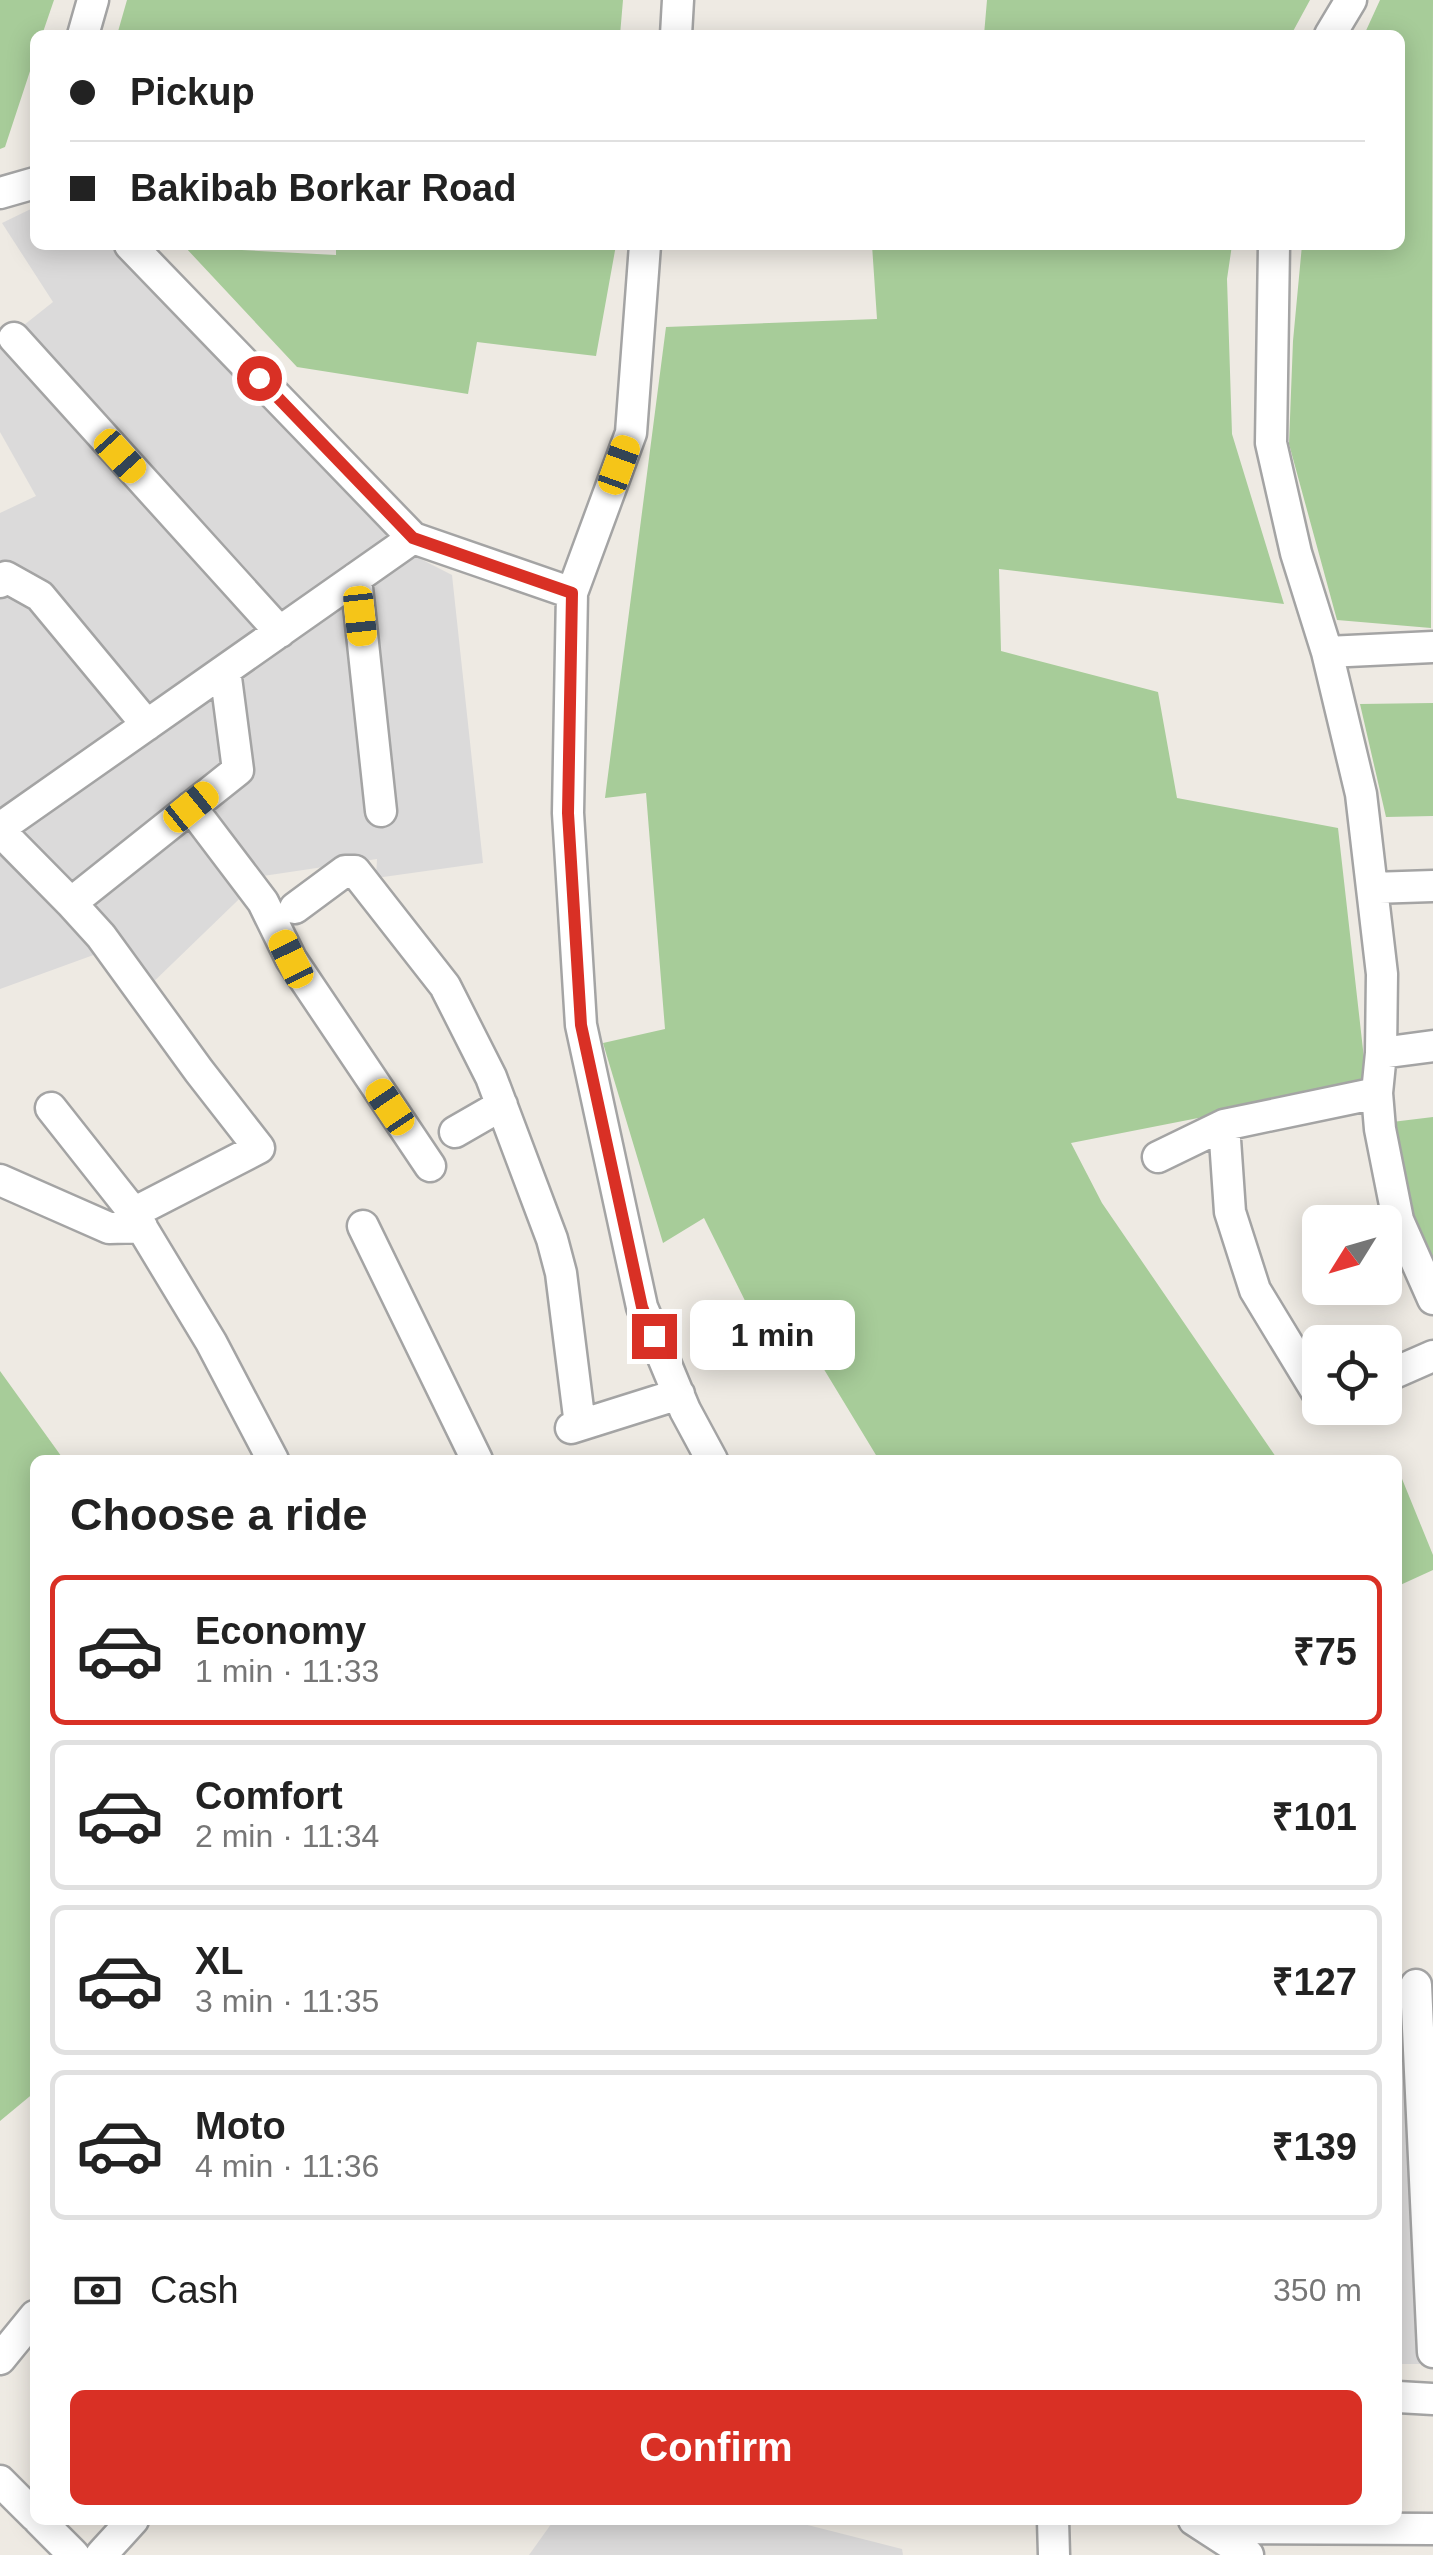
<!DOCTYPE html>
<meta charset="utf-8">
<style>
body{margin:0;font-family:Helvetica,sans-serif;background:#f6f6f6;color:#222;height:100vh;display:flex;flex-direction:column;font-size:38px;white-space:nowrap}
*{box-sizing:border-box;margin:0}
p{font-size:32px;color:#767676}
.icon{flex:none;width:55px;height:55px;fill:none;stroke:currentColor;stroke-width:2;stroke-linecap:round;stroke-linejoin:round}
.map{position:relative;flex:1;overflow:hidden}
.drawer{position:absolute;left:30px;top:1455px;width:1372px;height:1070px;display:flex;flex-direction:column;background:#fff;border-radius:15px;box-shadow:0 5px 25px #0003}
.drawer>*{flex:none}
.guide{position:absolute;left:30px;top:30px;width:1375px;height:220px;border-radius:15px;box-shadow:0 5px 25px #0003;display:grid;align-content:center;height:220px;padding:0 40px;background:#fff}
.needle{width:65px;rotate:233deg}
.controls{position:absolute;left:1302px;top:1205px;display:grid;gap:20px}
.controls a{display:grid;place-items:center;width:100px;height:100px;border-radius:15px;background:#fff;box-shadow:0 5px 25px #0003;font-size:50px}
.end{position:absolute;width:45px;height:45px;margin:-22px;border:12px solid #d93025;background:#fff;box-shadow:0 0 0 5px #fff}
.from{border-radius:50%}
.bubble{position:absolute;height:70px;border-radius:15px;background:#fff;box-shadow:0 5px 25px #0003;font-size:32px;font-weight:700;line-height:70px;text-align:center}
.car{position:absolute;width:30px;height:60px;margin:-30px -15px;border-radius:12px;box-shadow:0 0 8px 2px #0007;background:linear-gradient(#f5c518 24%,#345 0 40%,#f5c518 0 76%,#345 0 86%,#f5c518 0)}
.guide b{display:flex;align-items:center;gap:35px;height:95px;font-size:38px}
.guide b+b{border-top:2px solid #e0e0e0}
.guide i{width:25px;height:25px;background:#222}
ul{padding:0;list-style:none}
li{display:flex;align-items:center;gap:30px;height:150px;margin:0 20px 15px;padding:0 20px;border:5px solid #e0e0e0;border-radius:15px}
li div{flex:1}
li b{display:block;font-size:38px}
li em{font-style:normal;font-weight:700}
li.current{border-color:#d93025}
li>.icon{width:90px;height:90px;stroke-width:1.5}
h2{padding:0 40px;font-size:45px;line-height:120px}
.pay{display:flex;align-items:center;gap:25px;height:110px;padding:0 40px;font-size:38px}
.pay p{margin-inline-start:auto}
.action{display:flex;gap:20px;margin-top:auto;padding:20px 40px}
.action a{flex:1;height:115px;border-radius:15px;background:#d93025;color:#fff;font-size:40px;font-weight:700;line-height:115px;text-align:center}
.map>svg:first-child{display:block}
.residential{fill:#dbdada}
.forest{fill:#a7cc99}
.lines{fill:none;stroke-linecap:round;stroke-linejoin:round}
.minor-casing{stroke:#a4a4a4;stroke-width:35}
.minor{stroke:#fff;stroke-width:30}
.route{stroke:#d93025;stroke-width:12}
</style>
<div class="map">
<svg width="1433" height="2555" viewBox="0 0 1433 2555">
<rect width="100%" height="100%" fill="#eeeae3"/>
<!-- residential -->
<path class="residential" d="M35,207V245H116L405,551L452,575L483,863L376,878L377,859L263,876L144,991L110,949L0,989V513L36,496L0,432V344L53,302L2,223Z
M1433,2059V2364H1398V2063Z
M554,2520H788L902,2549L903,2555H529Z"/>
<!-- forest -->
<path class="forest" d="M0,0H54L42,35H35V56L5,147L0,149Z
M127,0H623L620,35H117Z
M987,0H1310L1291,35H984Z
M1380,0H1433L1431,628L1337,620L1289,444L1293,341L1302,245H1400V35H1364Z
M336,245H616L596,356L477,342L468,394L297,367L185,247L336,255Z
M872,245H1232L1227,279L1232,434L1284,604L999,569L1001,651L1158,692L1177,798L1338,828L1367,1085L1071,1143L1102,1203L1278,1460H879L808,1343L767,1345L704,1218L663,1243L603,1043L665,1029L646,793L605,798L666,327L877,319Z
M1433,703V816L1386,817L1360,704Z
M1433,1117V1278L1411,1230L1392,1122Z
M0,1371L64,1460H35V2092L0,2121Z
M1398,1469L1433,1555V1570L1398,1586Z"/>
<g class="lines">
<!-- minor casing -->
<g class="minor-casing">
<path id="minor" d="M83,35L93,0
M676,35L678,0
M1330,35L1351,0
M0,193L35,183
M130,245L413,538L572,593
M645,245L631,433L572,593L568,813L581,1025L642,1307L685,1410L712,1460
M1274,245L1271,443L1296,553L1327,652L1361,794L1382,974L1381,1053L1377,1093L1380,1129L1398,1220L1433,1299
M14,338L280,632
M356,578L381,811
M0,582L6,577L40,596L147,725
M1327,652L1433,647
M191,807L263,902L291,959L430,1166
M0,828L413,538
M0,831L71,903L238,770L225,670
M1372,888L1433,886
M71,903L101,936L199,1071L259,1148L133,1213
M295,908L345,871H355L445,986L491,1077L552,1239L561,1273L580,1425
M1381,1053L1433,1046
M51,1108L130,1208L211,1342L273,1460
M1224,1125L1230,1212L1255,1290L1320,1397
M455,1132L502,1105
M1158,1157L1224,1125L1377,1093
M0,1180L109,1228L142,1227
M363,1226L477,1460
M1385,1377L1433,1356
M571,1428L679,1394
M1416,1985L1433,2352
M0,2359L35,2316
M1398,2397L1433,2399
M0,2481L35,2516
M39,2520L74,2555
M1053,2520L1054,2555
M1194,2520L1248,2555
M1231,2528L1433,2529
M101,2555L133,2520"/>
</g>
<!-- minor -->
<use href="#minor" class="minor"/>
</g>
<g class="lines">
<!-- route -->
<path class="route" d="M259,378L413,538L572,593L568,813L581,1025L642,1307L654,1336"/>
</g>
</svg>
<div class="controls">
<a><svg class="needle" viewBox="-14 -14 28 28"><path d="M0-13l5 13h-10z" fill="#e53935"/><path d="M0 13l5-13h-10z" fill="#767676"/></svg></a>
<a><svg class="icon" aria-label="locate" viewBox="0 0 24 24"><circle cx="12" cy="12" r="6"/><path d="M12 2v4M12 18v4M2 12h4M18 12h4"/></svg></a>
</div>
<i class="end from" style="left:259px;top:378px"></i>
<i class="end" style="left:654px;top:1336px"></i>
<div class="bubble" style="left:690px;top:1300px;width:165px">1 min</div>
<i class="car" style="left:120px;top:456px;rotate:138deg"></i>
<i class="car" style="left:619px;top:465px;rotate:20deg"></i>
<i class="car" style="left:360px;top:616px;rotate:174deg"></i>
<i class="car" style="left:191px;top:807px;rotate:51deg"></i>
<i class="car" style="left:291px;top:959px;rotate:334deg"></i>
<i class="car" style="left:390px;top:1107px;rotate:326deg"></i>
<div class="guide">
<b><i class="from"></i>Pickup</b>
<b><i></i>Bakibab Borkar Road</b>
</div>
<section class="drawer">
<h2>Choose a ride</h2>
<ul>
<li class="current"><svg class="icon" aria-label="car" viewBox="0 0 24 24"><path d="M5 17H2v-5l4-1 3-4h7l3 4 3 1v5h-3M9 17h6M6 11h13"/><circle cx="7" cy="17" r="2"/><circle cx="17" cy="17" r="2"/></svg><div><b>Economy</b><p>1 min · 11:33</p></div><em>₹75</em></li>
<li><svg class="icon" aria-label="car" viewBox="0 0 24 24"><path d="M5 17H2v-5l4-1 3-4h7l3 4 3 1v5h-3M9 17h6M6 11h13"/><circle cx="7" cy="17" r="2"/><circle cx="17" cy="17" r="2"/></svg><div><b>Comfort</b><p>2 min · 11:34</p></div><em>₹101</em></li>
<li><svg class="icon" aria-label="car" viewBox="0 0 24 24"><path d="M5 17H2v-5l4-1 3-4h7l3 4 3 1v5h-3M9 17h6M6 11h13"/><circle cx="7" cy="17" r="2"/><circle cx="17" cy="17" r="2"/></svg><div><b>XL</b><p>3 min · 11:35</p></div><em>₹127</em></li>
<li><svg class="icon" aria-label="car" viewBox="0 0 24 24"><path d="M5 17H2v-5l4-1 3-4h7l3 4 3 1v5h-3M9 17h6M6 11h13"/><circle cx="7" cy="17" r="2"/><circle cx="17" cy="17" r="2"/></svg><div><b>Moto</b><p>4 min · 11:36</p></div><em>₹139</em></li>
</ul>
<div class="pay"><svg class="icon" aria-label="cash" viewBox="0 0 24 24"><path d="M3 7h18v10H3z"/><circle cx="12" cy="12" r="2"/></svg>Cash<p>350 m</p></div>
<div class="action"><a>Confirm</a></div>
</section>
</div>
